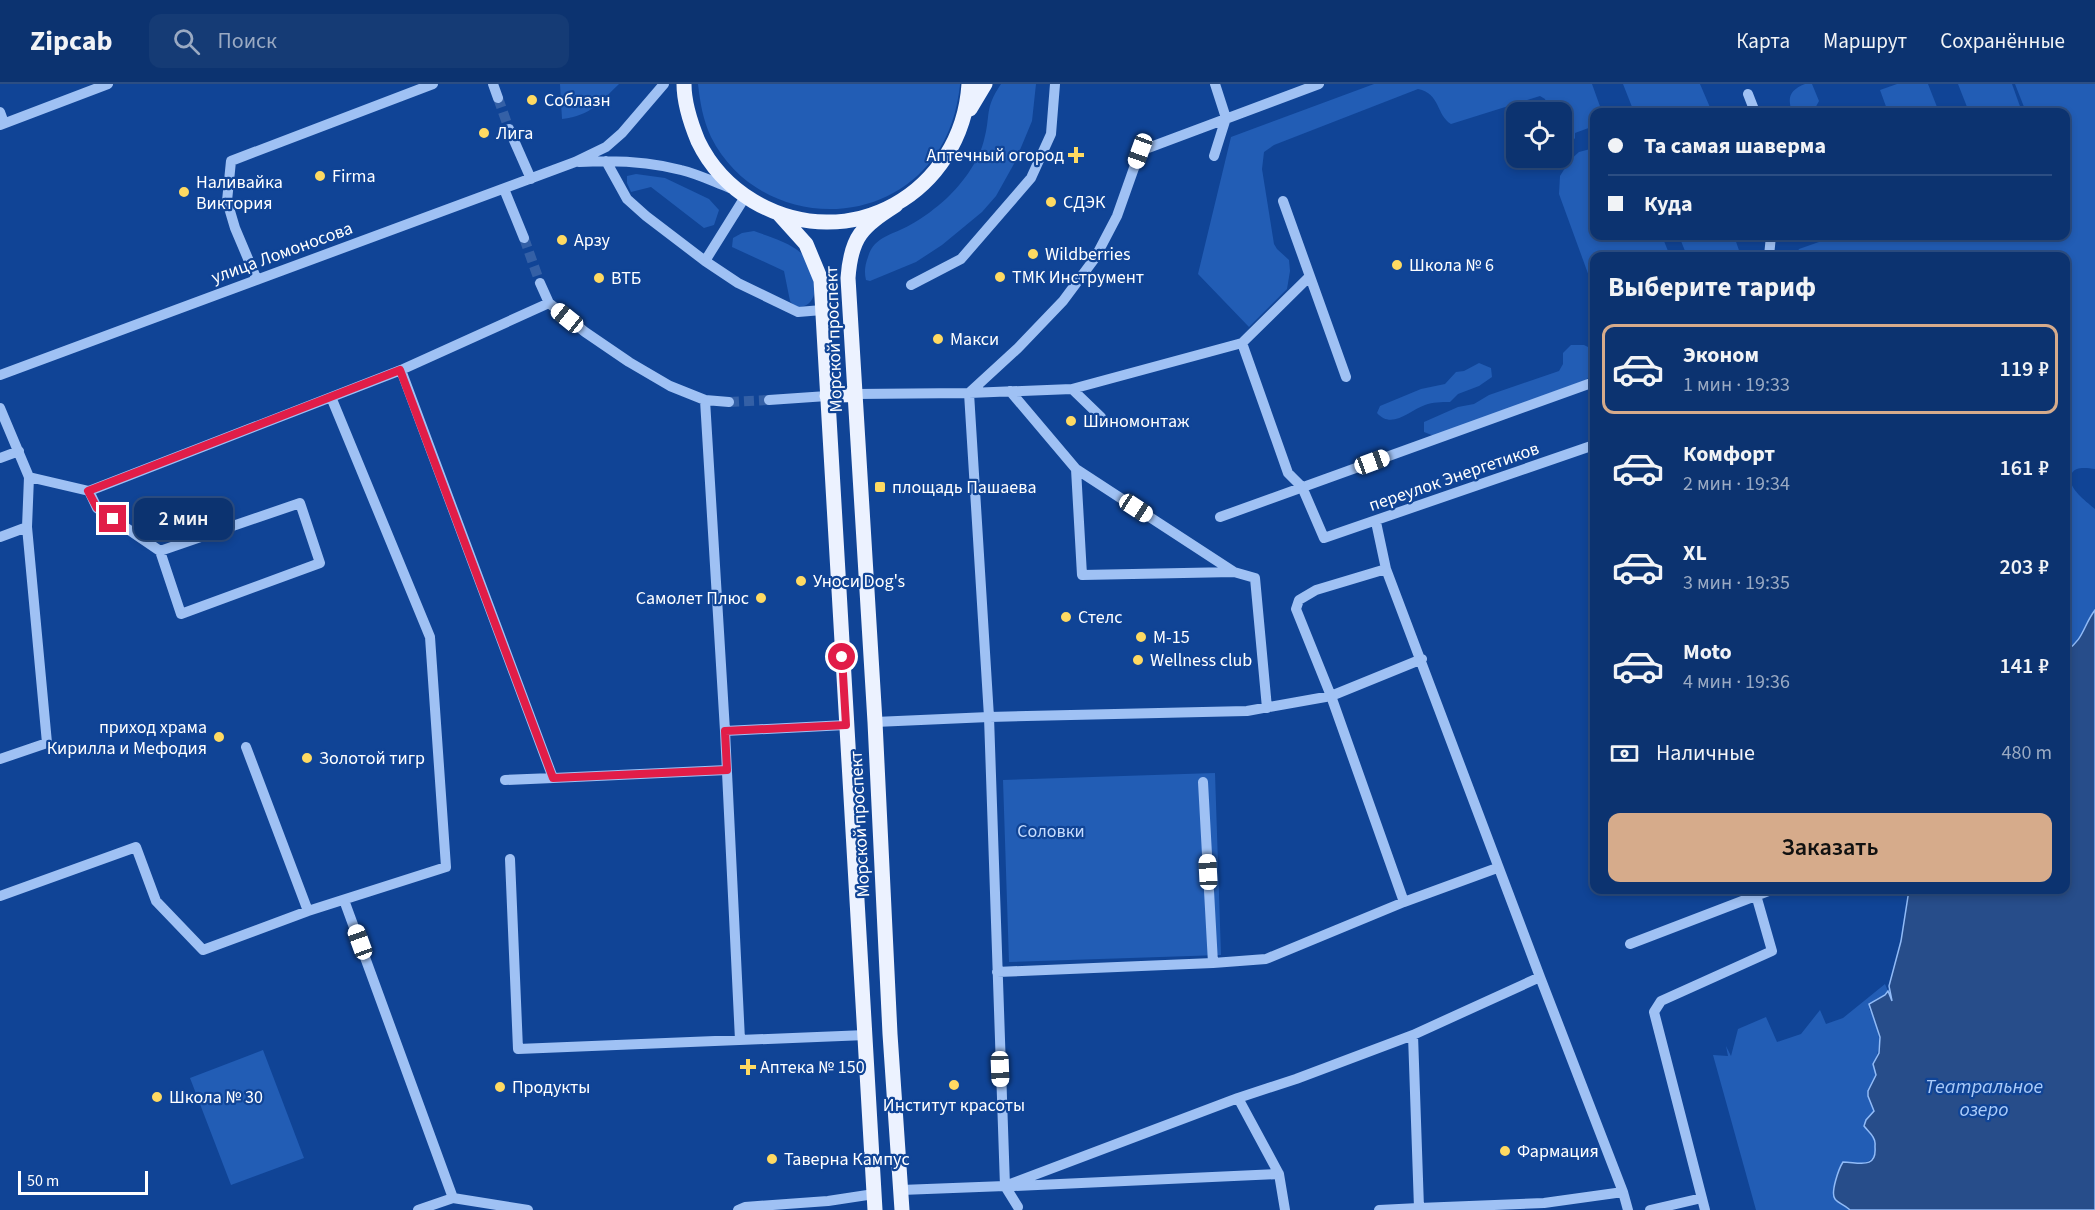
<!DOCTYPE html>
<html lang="ru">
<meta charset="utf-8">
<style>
body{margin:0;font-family:"Source Sans 3",sans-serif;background:#153b75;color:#f1f3f6;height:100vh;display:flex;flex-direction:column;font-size:22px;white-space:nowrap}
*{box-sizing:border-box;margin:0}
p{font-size:20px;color:#9aaac3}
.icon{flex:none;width:33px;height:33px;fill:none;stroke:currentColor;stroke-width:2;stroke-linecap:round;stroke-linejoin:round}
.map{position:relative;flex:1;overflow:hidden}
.sheet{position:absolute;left:1590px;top:168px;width:480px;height:642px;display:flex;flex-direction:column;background:#0c3370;border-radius:12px;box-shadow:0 3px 9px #0003,0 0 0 2px #2c4e83}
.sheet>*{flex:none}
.guide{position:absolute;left:1590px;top:24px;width:480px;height:132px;border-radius:12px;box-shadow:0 3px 9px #0003,0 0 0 2px #2c4e83;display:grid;align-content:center;height:132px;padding:0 18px;background:#0c3370}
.buttons{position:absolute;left:1506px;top:18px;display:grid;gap:12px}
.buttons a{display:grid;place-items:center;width:66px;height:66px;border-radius:12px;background:#0c3370;box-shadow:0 3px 9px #0003,0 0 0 2px #2c4e83;font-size:30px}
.scale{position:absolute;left:18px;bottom:15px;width:130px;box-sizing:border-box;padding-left:6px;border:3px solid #fff;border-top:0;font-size:16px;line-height:21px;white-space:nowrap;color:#fff;-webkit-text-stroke:4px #104496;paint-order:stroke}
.end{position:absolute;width:27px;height:27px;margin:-14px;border:8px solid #e11d48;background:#fff;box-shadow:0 0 0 3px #fff}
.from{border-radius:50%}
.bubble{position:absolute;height:42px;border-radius:12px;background:#0c3370;box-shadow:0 3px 9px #0003,0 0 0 2px #2c4e83;font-size:20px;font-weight:600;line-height:42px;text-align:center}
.car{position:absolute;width:18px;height:36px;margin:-18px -9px;border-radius:8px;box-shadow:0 0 4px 2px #0007;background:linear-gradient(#fff 24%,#345 0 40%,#fff 0 76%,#345 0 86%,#fff 0)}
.guide b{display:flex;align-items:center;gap:21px;height:57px;font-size:22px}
.guide b+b{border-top:2px solid #2c4e83}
.guide i{width:15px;height:15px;background:#f1f3f6}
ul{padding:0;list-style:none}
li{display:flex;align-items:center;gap:18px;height:90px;margin:0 12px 9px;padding:0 6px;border:3px solid transparent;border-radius:12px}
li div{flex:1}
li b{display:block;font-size:22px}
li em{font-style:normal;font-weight:600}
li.active{border-color:#d6ab8b}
li>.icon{width:54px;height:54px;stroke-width:1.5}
h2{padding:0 18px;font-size:27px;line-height:72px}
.pay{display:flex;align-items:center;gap:15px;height:66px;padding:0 18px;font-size:22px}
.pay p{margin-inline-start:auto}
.primary-button{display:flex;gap:12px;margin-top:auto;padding:12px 18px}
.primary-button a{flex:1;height:69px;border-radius:12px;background:#d6ab8b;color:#111;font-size:24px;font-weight:600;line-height:69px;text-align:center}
header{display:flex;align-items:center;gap:36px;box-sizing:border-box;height:84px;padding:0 30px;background:#0c3370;border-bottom:2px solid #2c4e83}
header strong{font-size:28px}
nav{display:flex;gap:33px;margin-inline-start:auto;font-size:21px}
.search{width:420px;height:54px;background:#153b75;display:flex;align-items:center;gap:15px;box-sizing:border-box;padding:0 21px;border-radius:12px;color:#9aaac3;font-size:22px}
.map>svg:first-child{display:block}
.green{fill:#225db5}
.water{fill:#274d8a;stroke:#91bbf7;stroke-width:1.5}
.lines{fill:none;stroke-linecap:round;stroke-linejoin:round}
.minor-tunnel{stroke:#3460a6;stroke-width:10;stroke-dasharray:10 5;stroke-linecap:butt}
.minor{stroke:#9fc1f4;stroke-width:10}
.major{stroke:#ecf2ff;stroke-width:15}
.route{stroke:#e11d48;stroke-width:8}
.poi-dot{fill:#ffda62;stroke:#104496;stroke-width:2}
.labels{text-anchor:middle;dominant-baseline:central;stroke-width:4.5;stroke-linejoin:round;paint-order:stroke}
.poi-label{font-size:18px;fill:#fff;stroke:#104496;text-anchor:start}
.street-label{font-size:18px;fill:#fff;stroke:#104496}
.park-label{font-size:18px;fill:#c7ddfe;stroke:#104496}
.water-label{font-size:20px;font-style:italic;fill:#abccfa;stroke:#104496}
</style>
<header>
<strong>Zipcab</strong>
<div class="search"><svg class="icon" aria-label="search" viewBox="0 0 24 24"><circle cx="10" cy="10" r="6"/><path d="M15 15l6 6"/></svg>Поиск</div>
<nav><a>Карта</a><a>Маршрут</a><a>Сохранённые</a></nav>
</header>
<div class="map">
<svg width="2095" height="1126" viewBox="0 0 2095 1126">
<rect width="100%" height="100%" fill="#104496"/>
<!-- green -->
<path class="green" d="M560,0H619C599,19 592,31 562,35Z
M698,0H960V1C957,27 950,51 934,73C877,151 754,139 711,53C703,36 700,18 698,0Z
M1001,0H1036L1032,37L1015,78L996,112L982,128L942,161L916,178L870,197L866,196C864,188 865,181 868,173C874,152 893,151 910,141C923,134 936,124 947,114C962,100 979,77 984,56C991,31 984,25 1001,0Z
M1374,0H1592L1602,28H1594V42L1575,49V54L1572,58L1562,55V28H1549L1545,15L1540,12L1451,40C1436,31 1441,10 1418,5L1274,61L1264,68L1262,85L1274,160L1277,165L1289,176L1290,187L1287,205L1249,243L1198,190L1231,53Z
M1623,0H1700L1712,28H1634Z
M1805,0H1812L1819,17L1813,28H1792C1787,13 1790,6 1805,0Z
M1897,0H1928L1939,28H1888L1880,6Z
M1958,0H2012L2022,28H1969Z
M2015,0H2095V385C2087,384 2076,382 2072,389C2064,402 2087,418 2095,425V526C2083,542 2084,556 2066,567V172H1795L1799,165L1836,152H2066V28H2026Z
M1594,64V152H1662L1670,172H1594V206L1559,110L1560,92L1570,76L1579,68Z
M636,90L665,94L709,115L719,126L714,141L704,144L651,103L631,108L627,99V92Z
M754,147C770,153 789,158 801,169C816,183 825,225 795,223L790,217L784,187L732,163L733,154L742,149Z
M1679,152H1734L1741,172H1687Z
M1571,261H1584L1588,263L1591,280L1594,277V286L1586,296L1434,352L1424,348V338L1458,323L1474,320L1489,311L1559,287L1563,280V269Z
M1479,279L1491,284L1492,293L1479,302L1458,310L1450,318C1441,318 1433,318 1425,321C1410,326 1392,346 1377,329L1380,322L1421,305L1445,300L1456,288L1464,287Z
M1215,689L1221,871L1009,878L1003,696Z
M1885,900L1888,907L1885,911L1876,915L1869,925C1880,942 1883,962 1873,980L1876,991L1868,1007V1012L1874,1027L1866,1036C1867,1049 1870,1045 1874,1054C1882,1073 1867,1083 1850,1078C1838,1092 1833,1097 1835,1116L1850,1126H1756L1713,971L1728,972L1726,962L1731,972L1738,945L1766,933L1777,958L1801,950L1820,926L1826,940L1843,934Z
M263,966L304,1074L231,1101L190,994Z"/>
<!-- water -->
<path class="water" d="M2095,526V1126H1850C1846,1122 1838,1119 1835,1115C1830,1109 1839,1084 1843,1078C1858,1078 1877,1086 1875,1063C1875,1058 1876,1058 1873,1053C1871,1049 1867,1046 1864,1042L1866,1036L1874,1027L1868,1012V1007L1876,991L1873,980L1879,969L1880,953L1869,920L1885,911L1888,907L1892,917L1889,902L1901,857L1909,806H2066V567C2084,555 2083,542 2095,526Z"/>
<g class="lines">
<!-- minor-tunnel -->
<path class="minor-tunnel" d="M498,14L509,45
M524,154L540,199
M729,318L769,316"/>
<!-- minor -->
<path class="minor" d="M493,0L498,14
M1748,10L1755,28
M0,28L4,39
M0,41L108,0
M509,45L531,95
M1214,72L1226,34L1215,0
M606,77L627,115L646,132L705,177L738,199L798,228L822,226
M579,78C613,76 648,77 681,86C698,90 714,98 730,104
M504,105L524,154
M1283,117L1346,293
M1769,172L1771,152
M705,177L745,113
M257,196L235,144L227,117L231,77L433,0
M540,199L549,219L585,248L629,278L670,302L705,316L729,318
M911,201L961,175L1031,94L1051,50L1055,0
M1242,259L1309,193
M401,286L553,694L505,696
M0,291L575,78L606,63L622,49L664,0
M1072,305L1101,333
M1010,307L1076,385L1082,491L1234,488L1255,494L1267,624
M855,310L969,309L1072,305L1242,259L1288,389L1302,403L1324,454L1594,361
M705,316L725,647L740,956
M769,316L827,312
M0,324L29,393L89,407L401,286L549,219
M0,374L19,367
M1076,385L1234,488
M89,407L97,424L160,467L300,419L320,479L181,530L160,467
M1220,433L1594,298
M0,453L27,443
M875,638L989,633L1247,627L1331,612L1422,575
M725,647L846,641
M246,663L308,827
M0,675L47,659L27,443L29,393
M553,694L727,686
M510,775L518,965L866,951
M0,812L136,763L156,817L203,866L308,827L446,783L430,553L331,313
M344,816L453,1114
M1404,818L1497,784
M1630,860L1771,806
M1213,879L1266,875L1404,818L1331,612L1296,525L1299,516L1316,506L1386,485
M997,888L1213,879L1203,698
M1540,893L1623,1108
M1238,1014L1279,1090L1285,1126
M1014,1102L1279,1090
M901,1106L1005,1102L1238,1014L1296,995L1413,951L1540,893L1386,485L1376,438
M1018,1123L1005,1102L989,633L969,309L1018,264L1063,217L1095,174L1117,132L1140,67L1319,0
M1419,1124L1544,1119L1623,1108L1628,1126
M418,1126L453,1114L528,1126
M738,1126L745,1123L828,1117L874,1110
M1379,1126L1419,1124L1413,951
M1650,1126L1702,1114
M1705,1126L1654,928L1661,917L1772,867L1756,811"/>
<!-- major -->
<path class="major" d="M684,0C684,19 691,40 698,57C710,82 730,103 753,117C849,174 962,109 969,0
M970,25L985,0
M896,121C862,143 851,152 848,194L875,638L890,950L902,1126
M779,130L806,160L821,196L875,1126
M827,312L855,310"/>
</g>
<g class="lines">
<!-- route -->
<path class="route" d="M113,435L97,424L88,407L400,286L553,694L727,686L725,647L846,641L842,573"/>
</g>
<!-- markers -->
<g class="poi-dot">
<circle cx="532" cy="16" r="6"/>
<circle cx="484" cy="49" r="6"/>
<path d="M1073 62h6v6h6v6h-6v6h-6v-6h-6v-6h6z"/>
<circle cx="320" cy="92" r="6"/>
<circle cx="184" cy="108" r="6"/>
<circle cx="1051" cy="118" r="6"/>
<circle cx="562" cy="156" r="6"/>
<circle cx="1033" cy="170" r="6"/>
<circle cx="1397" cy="181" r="6"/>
<circle cx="1000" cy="193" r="6"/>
<circle cx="599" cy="194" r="6"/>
<circle cx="938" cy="255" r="6"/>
<circle cx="1071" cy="337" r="6"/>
<rect x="874" y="397" width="12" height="12" rx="3"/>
<circle cx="801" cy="497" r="6"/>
<circle cx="761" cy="514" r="6"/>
<circle cx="1066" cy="533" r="6"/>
<circle cx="1141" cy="553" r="6"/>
<circle cx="1138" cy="576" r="6"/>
<circle cx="219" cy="653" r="6"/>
<circle cx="307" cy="674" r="6"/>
<path d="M745 974h6v6h6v6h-6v6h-6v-6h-6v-6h6z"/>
<circle cx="954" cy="1001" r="6"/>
<circle cx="500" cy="1003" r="6"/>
<circle cx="157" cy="1013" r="6"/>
<circle cx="1505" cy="1067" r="6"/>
<circle cx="772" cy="1075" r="6"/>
</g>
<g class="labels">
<!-- poi labels -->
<g class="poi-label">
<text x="544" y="16">Соблазн</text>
<text x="496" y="49">Лига</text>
<text x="1064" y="71" text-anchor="end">Аптечный огород</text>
<text x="332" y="92">Firma</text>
<text x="196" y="98">Наливайка<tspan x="196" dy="21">Виктория</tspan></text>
<text x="1063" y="118">СДЭК</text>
<text x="574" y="156">Арзу</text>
<text x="1045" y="170">Wildberries</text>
<text x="1409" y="181">Школа № 6</text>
<text x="1012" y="193">ТМК Инструмент</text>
<text x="611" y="194">ВТБ</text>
<text x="950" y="255">Макси</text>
<text x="1083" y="337">Шиномонтаж</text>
<text x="892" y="403">площадь Пашаева</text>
<text x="813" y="497">Уноси Dog's</text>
<text x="749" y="514" text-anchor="end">Самолет Плюс</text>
<text x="1078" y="533">Стелс</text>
<text x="1153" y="553">М-15</text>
<text x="1150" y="576">Wellness club</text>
<text x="207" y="643" text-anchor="end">приход храма<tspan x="207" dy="21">Кирилла и Мефодия</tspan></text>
<text x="319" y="674">Золотой тигр</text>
<text x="760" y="983">Аптека № 150</text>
<text x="512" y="1003">Продукты</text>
<text x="169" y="1013">Школа № 30</text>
<text x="954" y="1021" text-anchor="middle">Институт красоты</text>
<text x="1517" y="1067">Фармация</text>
<text x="784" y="1075">Таверна Кампус</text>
</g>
<!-- street labels -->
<g class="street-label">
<text transform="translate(282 169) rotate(-20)">улица Ломоносова</text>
<text transform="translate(834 255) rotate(-92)">Морской проспект</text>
<text transform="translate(1454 393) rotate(-19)">переулок Энергетиков</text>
<text transform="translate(860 740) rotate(-93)">Морской проспект</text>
</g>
<!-- park labels -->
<g class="park-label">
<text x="1051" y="747">Соловки</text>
</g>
<!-- water labels -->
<g class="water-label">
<text x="1984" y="1003">Театральное<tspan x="1984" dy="23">озеро</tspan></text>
</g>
</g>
</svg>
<div class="buttons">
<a><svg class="icon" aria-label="locate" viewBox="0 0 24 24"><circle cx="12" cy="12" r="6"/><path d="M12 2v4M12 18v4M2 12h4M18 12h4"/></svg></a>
</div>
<div class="scale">50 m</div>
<i class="end from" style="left:842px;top:573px"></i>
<i class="end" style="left:113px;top:435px"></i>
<div class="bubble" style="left:134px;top:414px;width:99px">2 мин</div>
<i class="car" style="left:1140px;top:67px;rotate:200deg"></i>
<i class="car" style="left:567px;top:234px;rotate:309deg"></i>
<i class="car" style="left:1372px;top:378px;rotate:70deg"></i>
<i class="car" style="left:1136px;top:424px;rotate:123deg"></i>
<i class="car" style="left:1208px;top:788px;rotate:357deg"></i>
<i class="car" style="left:360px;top:858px;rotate:340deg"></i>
<i class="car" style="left:1000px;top:985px;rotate:178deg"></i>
<div class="guide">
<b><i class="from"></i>Та самая шаверма</b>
<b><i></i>Куда</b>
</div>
<section class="sheet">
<h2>Выберите тариф</h2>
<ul>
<li class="active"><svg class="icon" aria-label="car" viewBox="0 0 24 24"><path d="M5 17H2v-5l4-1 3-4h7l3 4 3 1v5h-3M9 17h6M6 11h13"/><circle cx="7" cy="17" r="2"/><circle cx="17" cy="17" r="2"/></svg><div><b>Эконом</b><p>1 мин · 19:33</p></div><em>119 ₽</em></li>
<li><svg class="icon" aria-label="car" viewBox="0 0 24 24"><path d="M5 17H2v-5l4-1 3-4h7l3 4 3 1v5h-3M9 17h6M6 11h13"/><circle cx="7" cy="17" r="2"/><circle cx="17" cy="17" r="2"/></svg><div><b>Комфорт</b><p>2 мин · 19:34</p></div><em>161 ₽</em></li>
<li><svg class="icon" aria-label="car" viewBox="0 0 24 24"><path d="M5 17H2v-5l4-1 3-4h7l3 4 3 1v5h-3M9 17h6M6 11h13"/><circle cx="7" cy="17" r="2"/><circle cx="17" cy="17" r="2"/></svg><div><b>XL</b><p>3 мин · 19:35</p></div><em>203 ₽</em></li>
<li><svg class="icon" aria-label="car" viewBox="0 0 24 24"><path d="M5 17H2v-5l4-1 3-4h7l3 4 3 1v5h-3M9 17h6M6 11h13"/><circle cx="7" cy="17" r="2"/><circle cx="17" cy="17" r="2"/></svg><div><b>Moto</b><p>4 мин · 19:36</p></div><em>141 ₽</em></li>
</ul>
<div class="pay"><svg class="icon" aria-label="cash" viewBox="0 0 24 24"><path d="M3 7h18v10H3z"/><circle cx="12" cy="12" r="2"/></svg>Наличные<p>480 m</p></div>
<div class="primary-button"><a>Заказать</a></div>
</section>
</div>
